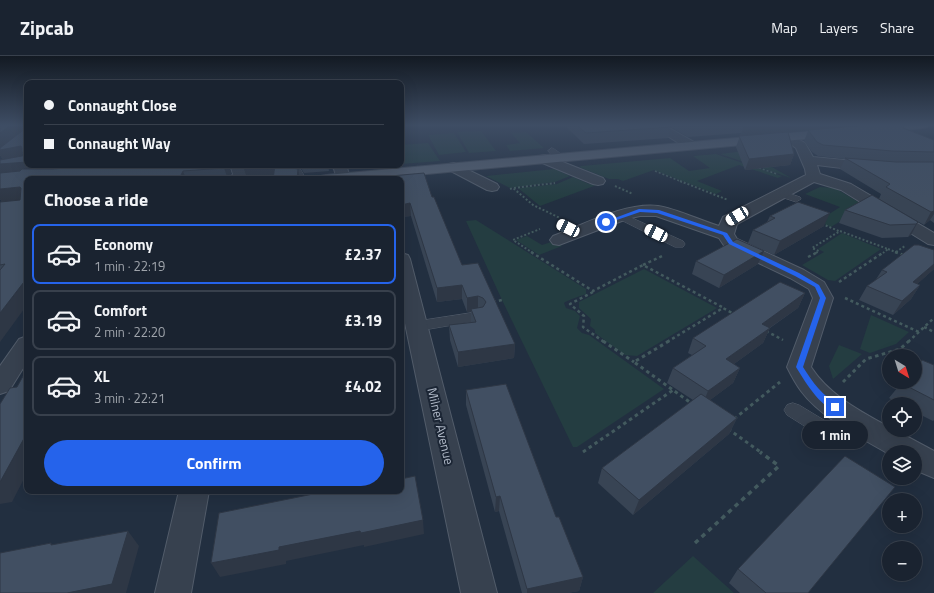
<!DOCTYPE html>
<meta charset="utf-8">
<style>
body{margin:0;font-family:"Titillium Web",sans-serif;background:#272f3c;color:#f1f3f6;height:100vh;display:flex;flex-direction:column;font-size:15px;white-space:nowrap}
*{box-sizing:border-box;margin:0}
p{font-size:13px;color:#9fa4ab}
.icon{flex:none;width:22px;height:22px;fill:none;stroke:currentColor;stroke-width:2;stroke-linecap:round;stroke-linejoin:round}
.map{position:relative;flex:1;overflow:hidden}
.drawer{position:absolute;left:24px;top:120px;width:380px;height:318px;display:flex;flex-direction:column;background:#1a2330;border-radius:8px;box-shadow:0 4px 16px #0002,0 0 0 1px #38404c}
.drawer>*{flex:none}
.guide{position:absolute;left:24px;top:24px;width:380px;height:88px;border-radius:8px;box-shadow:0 4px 16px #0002,0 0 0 1px #38404c;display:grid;align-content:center;height:88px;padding:0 20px;background:#1a2330}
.needle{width:26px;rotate:142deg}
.tools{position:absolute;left:882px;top:293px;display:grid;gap:8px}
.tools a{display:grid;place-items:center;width:40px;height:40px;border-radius:50%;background:#1a2330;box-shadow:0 4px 16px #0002,0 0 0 1px #38404c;font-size:20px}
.end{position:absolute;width:18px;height:18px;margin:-9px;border:5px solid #2563eb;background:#fff;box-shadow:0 0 0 2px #fff}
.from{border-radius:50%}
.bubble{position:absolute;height:28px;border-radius:14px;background:#1a2330;box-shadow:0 4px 16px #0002,0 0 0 1px #38404c;font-size:13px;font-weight:700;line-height:28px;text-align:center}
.car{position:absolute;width:12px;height:24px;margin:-12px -6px;border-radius:5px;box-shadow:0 0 3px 1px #0007;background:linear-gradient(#fff 24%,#345 0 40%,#fff 0 76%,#345 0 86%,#fff 0)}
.guide b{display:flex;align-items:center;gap:14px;height:38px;font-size:15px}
.guide b+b{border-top:1px solid #38404c}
.guide i{width:10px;height:10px;background:#f1f3f6}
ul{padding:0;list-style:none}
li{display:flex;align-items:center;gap:12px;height:60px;margin:0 8px 6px;padding:0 12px;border:2px solid #38404c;border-radius:8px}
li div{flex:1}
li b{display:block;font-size:15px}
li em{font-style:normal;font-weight:700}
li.selected{border-color:#2563eb}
li>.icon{width:36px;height:36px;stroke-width:1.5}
h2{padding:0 20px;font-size:18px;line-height:48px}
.primary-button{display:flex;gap:8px;margin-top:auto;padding:8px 20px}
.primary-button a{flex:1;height:46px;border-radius:24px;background:#2563eb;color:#fff;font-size:16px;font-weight:700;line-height:46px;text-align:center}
header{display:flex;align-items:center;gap:24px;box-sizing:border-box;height:56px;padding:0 20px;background:#1a2330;border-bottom:1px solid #38404c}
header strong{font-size:19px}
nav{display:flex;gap:22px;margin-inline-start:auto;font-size:14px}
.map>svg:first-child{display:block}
.green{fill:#243d41}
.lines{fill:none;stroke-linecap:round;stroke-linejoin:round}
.lane-casing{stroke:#525c6a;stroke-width:1}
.street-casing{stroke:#525c6a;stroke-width:2}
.primary-casing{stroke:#404a59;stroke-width:2}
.path-far4{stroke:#435a5e;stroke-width:1.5;stroke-dasharray:2 2;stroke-linecap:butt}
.path-far3{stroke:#435a5e;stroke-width:2;stroke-dasharray:2 2;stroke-linecap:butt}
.path-far2{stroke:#435a5e;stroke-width:2.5;stroke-dasharray:3 3;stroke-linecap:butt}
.path-far1{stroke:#435a5e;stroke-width:3;stroke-dasharray:3.5 3.5;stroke-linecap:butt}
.path{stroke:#435a5e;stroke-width:3.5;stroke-dasharray:4.5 4.5;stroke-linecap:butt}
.lane{fill:#37414f;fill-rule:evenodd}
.street{fill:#37414f;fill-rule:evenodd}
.primary{fill:#556070;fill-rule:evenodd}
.wall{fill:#384454}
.shaded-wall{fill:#2e3745}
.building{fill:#414f62;stroke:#2e3745}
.route{fill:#2563eb}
.labels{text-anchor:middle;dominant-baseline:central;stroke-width:4;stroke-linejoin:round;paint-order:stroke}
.near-street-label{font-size:13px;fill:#b3bcca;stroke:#1c2635}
</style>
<header>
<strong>Zipcab</strong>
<nav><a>Map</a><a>Layers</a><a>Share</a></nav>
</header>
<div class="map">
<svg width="934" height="537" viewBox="0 0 934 537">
<rect width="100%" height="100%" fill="#222f40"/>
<!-- green -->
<path class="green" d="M481,75L496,95L469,97L457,76Z
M526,76L544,92L510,95L506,89L520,87L511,77Z
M454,77L466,96L439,99L428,79Z
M428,87L440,105L401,108V89Z
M744,95L791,122L720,98Z
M716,98L782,120L778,122L739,109L697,125L722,135L716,138L654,114L623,125L618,123H609L579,111L581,110L670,102L689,115L710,112L693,100Z
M554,113L570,120L555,126L510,132L486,120Z
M573,121L589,128L602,127L540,150L518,132L557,128Z
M820,131L835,132L865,150L831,171L826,169L820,164L840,151L805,138Z
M476,164L586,233V238C580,240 566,245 564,247L566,252L575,255L580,260L577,272L582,277L589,279L664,333L577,391H573L502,244L466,165Z
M842,177L881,193L835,225L828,224L802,209L824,196L818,193Z
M527,180L542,189L554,185L562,190L539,199L516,184Z
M644,213L717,252L637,300L625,299L595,277V274L590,270L591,263L579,252V246Z
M871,259L909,276L896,288L870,297L860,293Z
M839,289L862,298L833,323L829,310Z
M693,500L734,537H653Z"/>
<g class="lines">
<!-- lane casing -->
<g class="lane-casing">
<path id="lane" d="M552,92C557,94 561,98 564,102L562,104H556L548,95Z
M288,109H298L306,123H296Z
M782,135L800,141L801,143L796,146L778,140L777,138Z
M621,157L683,185L685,188L683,191H675L617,162L615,160L617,158Z
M477,256L482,258L484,261L482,264L418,275L413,273L410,270L413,267L418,265Z
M793,347L799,349L847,378L850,383L847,388L840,391L833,388L787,359L784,354L787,349Z"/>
</g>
<!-- street casing -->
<g class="street-casing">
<path id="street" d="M650,69H664L696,87L698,90L696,93H688Z
M786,77L805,87L813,101L886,108H934V116C895,118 856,114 817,109L820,118L851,128L934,177V189L928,188L841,134L814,126L737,168L734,178L737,183L804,214L824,226L833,242L811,311C829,339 860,355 889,371V374H895L934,395V422L915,414V396H889V398C861,382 820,361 801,335C796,328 791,319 787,311L813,242L809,233L790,222L725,191L719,182L656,160H640L627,163L559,189L553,188L550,184L553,180C583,169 625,146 658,150C674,152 702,165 719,170L723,161L806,119L805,113L796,92L780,81L782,78Z
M545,99L603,122L605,125L603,128L598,129L593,128L540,106L538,103L540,100Z
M454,107L497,128L499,131L497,134L492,135L487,134L449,114L447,111L449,108Z
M230,109H244L247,119L245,122L229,123L233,118Z
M329,109H346L350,121L349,123H337L334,113Z
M401,197L408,199L410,203L497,537H461L401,248Z
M27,280V306L9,335L0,338V310L19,283Z
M179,435H209L191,537H155Z"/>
</g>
<!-- primary casing -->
<g class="primary-casing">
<path id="primary" d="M884,69H929L927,71L923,72L875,77L871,76L869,73L871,70Z
M835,73L839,74L841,77L839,80L373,123H319L321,120L326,119Z"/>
</g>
<!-- path-far4 -->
<path class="path-far4" d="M759,112L777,118
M655,115L682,126"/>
<!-- path-far3 -->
<path class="path-far3" d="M680,125L728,144
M615,130L633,138
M514,132L555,127
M510,133L513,132L533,149L560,162
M822,168L839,175
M888,193L898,197
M896,196L905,190
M533,197L513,184L540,173
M816,197L819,195L812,192L840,175L888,193L883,197"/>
<!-- path-far2 -->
<path class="path-far2" d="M531,196L593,235L643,209L722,251
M895,196L904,199
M808,201L818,196
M643,209L662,200
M839,226L884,196
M593,236L570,248L584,260L583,271L604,286
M845,242L919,276
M493,246L502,244
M924,271L934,276
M766,275L783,284
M667,286L723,252L734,258
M908,286L934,262"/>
<!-- path-far1 -->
<path class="path-far1" d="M603,285L634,306
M669,285L634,306L691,347
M843,326L866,303L900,293L909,285
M734,363L780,326
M728,373L762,397
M583,396L673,334"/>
<!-- path -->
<path class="path" d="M695,487L779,410L760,396"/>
<!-- lane -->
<use href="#lane" class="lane"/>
<!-- street -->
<use href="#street" class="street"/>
<!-- primary -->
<use href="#primary" class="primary"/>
</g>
<!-- wall -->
<path class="wall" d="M27,69V109H229L231,118L228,123H27L0,286V146H2L0,143L3,104L0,99V92L22,75L0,92Z
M564,69H860L859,70L903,72L934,84V167L930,164L924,169L879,143L881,138L840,113L845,103L818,100L812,96L804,85L808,75L788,76L794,98L790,109L745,114L736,91L741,77L688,81L671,71L668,82L584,88Z
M299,109H328L329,115L304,117Z
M401,123L432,141L462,209L515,288L514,302L458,311L450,284L449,269L471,266V256H467L462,243L437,246L411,160L401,161Z
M845,154L918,166L911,179L908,181L882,182L839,167Z
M770,160L824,170L774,199L748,187L753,174L767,166Z
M934,194V213L917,228L920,229L911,243L893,259L859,244L867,230L875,225L882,214Z
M696,205L758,208L719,232L692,218Z
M805,237L798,252L770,272L763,287L734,308L740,312L733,327L710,344L737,362L729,378L633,459L598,427L602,412L693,344L667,327L673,312L692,299L688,297L693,282Z
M934,309V364L933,365L915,356V348H900L889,342L902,326Z
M466,334L556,461L583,521L579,535L567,537H522L499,455L495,456L466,349Z
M738,513L808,537H740L729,527Z"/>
<!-- shaded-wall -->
<path class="shaded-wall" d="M11,69H25L22,75L0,92V77Z
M753,69H860L859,70L740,81L744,70Z
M21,90L24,97L22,96L25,102L4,106L0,99V94Z
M794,98L790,109L745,114L749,103Z
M27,106V109H141L0,120V108Z
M226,109H229L231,118L228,123L224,112Z
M255,109H276L279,119L247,122L243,110Z
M298,113L300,123H297Z
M183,115L186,123H179Z
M20,131L27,144L2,146L0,143V133Z
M410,147L411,160L401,161V149Z
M934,155V158L930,164L924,169L931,156Z
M830,157L824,170L774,199L780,185Z
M918,166L911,179L908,181L916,168Z
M764,195L758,208L719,232L724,219Z
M934,208V213L904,240L913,226Z
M27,222V249L0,286V257Z
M462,229V243L437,246V232Z
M920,229L911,243L893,259L902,245Z
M805,237L798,252L755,282L762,268Z
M478,240V255L471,253V256H467V242Z
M770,272L763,287L720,318L726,303Z
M515,288L514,302L458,311V296Z
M740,312L733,327L702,350L708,335Z
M401,361H403L405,376L401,377Z
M737,362L729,378L633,459L639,444Z
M27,377V417L12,446L0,448V426Z
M500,440L499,455L495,456L496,441Z
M423,464L424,478L364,491V489L286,505V508L220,521L211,507L279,491L360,475Z
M128,475L139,490L126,537H67Z
M583,521L579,535L567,537H527V533Z"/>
<!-- building -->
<path class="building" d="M0,69H11L0,77Z
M22,69H27V106L0,108V104L27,99V98L22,96V92L21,90L0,94V92L22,75Z
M576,69H667L671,71L586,77Z
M689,69H707L691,70Z
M869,69H904L903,72L934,84V96L892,95L823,89L817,86L808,74Z
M788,76L794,98L749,103L739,80Z
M845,102L896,106H934V155L931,156L886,131L890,128Z
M98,109H226L224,112L183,115L179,123H27V222L0,257V214L5,208L0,209V146L20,144L21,132L20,131L0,133V117L20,115L22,113H53Z
M244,109H255L243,110Z
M275,109H291L292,112L298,113L297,123H273Z
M424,117L432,141H434L462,209L478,207L515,288L458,296L449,269L476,266L471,253L483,251L486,246L483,242L478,240L467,242L462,229L437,232L410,147L401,149V123H357Z
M872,139L918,166L916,168L890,169L845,154Z
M798,146L830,157L780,185L753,174L775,162L770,160Z
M737,183L764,195L724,219L696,205Z
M914,189H919L934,194V208L913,226L920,229L902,245L867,230L887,216L882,214Z
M780,226L805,237L762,268L770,272L726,303L740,312L708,335L673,312L706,290L693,282Z
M922,304L934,309V344L901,327L902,326H915V312Z
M27,313V377L0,426V348L10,332L17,331Z
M506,328L556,461H559L583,521L527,533L500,440L496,441L466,334Z
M701,338L737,362L639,444L602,412Z
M401,346L403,361H401Z
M845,400L895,431L808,537H766L738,513Z
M415,420L423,464L361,477L360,475L279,491V494L211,507L219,457L328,435H401V423Z
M128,475L112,528L67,537H0V497L51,487V489Z"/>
<!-- sky -->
<linearGradient id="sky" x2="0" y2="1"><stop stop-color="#131a23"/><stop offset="0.48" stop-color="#3e4d64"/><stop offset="1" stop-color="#3e4d64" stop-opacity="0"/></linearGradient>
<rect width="934" height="144" fill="url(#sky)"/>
<!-- route -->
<path class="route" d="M639,153L659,154L727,177L733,186L799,217L819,229L826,242L803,311C813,327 822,339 838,349V353C823,357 803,322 796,311L820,242L815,231L795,220L729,188L723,179L657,157L640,156L608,167L604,166Z"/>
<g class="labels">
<!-- near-street labels -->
<g class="near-street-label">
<text transform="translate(441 370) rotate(77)">Milner Avenue</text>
</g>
</g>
</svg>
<div class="tools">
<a><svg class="needle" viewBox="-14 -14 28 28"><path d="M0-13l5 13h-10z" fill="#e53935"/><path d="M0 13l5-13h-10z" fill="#9fa4ab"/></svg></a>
<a><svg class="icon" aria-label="locate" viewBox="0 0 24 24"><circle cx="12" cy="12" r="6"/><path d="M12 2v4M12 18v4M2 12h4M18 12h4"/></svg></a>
<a><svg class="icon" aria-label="layers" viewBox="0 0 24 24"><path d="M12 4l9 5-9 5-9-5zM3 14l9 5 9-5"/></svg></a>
<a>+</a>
<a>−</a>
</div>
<i class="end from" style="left:606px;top:166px"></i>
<i class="end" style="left:835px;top:351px"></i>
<div class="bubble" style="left:802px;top:365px;width:66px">1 min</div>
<i class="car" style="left:737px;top:160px;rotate:239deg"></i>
<i class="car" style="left:568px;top:172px;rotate:296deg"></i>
<i class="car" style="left:656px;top:177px;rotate:296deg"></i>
<div class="guide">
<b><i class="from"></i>Connaught Close</b>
<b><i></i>Connaught Way</b>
</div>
<section class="drawer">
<h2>Choose a ride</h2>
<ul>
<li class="selected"><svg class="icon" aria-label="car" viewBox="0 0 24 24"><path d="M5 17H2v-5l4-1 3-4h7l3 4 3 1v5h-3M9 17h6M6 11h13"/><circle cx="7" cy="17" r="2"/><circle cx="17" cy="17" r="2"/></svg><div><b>Economy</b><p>1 min · 22:19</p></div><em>£2.37</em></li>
<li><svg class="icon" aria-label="car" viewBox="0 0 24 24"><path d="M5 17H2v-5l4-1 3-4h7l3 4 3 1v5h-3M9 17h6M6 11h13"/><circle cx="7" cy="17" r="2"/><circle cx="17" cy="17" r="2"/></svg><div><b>Comfort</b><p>2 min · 22:20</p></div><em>£3.19</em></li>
<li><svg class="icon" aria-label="car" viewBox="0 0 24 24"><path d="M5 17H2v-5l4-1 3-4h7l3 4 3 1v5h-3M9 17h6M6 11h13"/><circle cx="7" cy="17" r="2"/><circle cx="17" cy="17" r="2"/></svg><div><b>XL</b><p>3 min · 22:21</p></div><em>£4.02</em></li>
</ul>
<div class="primary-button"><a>Confirm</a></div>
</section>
</div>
